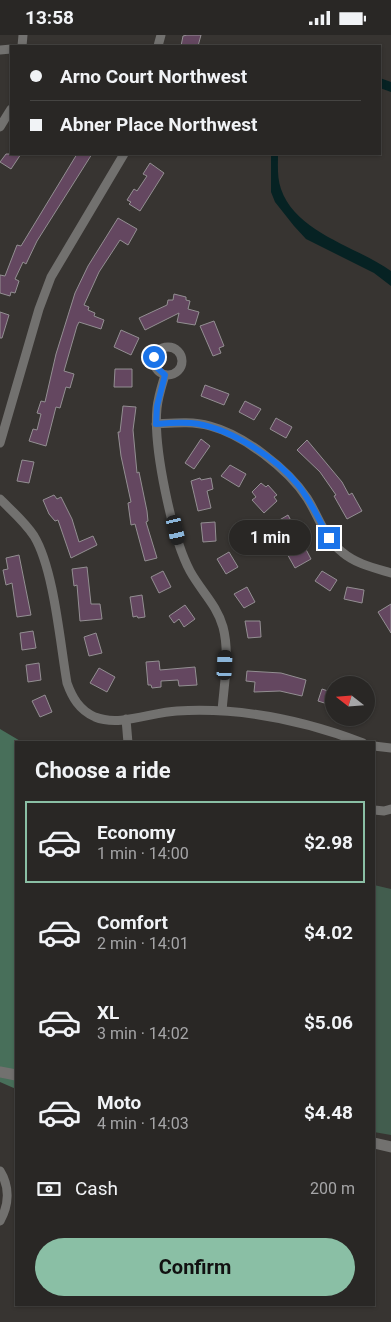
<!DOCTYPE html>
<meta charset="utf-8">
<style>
body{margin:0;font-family:Roboto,sans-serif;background:#353332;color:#f1f3f6;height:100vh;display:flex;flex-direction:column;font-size:19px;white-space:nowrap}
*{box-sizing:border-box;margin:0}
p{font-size:16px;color:#a5a5a7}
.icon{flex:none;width:28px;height:28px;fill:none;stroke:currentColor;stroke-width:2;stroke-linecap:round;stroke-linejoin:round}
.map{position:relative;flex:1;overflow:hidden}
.details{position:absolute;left:15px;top:706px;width:360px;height:565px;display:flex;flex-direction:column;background:#292725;border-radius:0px;box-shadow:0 1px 4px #0004,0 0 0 1px #454442}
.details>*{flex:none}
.banner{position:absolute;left:10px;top:10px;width:371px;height:110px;border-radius:0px;box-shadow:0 1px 4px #0004,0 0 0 1px #454442;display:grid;align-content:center;height:110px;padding:0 20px;background:#292725}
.needle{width:32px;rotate:287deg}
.buttons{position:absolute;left:325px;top:641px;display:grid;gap:10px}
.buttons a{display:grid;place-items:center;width:50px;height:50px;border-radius:50%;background:#292725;box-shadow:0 1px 4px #0004,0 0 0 1px #454442;font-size:25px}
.end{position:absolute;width:22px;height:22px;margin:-11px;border:6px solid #1a73e8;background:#fff;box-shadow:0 0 0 2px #fff}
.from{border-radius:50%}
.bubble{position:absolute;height:35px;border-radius:18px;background:#292725;box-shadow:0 1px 4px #0004,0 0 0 1px #454442;font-size:16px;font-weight:700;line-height:35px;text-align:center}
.car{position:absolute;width:15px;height:30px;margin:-15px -8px;border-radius:6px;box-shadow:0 0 4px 1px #0007;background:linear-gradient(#222 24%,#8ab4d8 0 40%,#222 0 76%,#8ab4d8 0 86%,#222 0)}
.banner b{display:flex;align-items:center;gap:18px;height:48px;font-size:19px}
.banner b+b{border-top:1px solid #454442}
.banner i{width:12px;height:12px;background:#f1f3f6}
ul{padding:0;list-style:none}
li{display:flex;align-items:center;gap:15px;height:82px;margin:0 10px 8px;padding:0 10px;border:2px solid transparent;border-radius:0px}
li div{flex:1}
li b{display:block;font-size:19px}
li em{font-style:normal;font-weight:700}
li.on{border-color:#8abfa5}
li>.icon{width:45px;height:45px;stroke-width:1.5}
h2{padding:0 20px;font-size:22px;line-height:60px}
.pay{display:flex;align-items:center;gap:12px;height:55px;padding:0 20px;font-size:19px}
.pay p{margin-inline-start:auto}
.cta{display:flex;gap:10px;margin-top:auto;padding:10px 20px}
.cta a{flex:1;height:58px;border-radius:30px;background:#8abfa5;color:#111;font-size:20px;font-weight:700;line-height:58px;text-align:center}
.status{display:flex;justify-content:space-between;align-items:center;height:35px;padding:0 25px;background:#292725;direction:ltr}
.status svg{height:14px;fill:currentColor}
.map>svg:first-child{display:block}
.green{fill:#425d4e}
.forest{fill:#486f5a}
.water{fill:#062223}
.building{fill:#644760;stroke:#938f92}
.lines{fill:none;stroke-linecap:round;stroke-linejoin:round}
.minor{stroke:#72716f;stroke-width:9}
.tertiary{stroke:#72716f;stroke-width:11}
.route{stroke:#1a73e8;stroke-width:6}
</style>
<div class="status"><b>13:58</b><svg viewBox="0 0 49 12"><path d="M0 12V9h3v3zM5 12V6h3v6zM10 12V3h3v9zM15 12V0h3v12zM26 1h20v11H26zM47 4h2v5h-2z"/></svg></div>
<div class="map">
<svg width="391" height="1287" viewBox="0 0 391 1287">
<rect width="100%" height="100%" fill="#373431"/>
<!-- green -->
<path class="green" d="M374,850L391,854V1100L374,1097Z"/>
<!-- forest -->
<path class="forest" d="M0,694L22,707L16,708V1054L0,1047Z"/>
<!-- water -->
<path class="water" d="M380,43L391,47V57L380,53Z
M271,119H278C278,130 277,143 281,154C296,198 356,211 391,236V251L374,238L306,204L294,191L275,167L271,157Z"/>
<!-- building -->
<path class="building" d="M187,0H201L198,11H181L183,1Z
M6,119H21L11,134L0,127Z
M77,119H92L37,206L26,229L23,227L15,244L19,246L15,258L11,257L10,261L0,258V240L5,241L17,210L21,211Z
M150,128L164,138L140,176L129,169L131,167L127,165L134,154L137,156L147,141L143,139Z
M118,183L137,194L128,210L120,205L99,237L84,270L89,272L88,275L95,278L94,281L104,285L101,294L79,287L77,291L64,336L74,339L70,353L66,352L60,373L56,372L46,411L29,406L33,394L37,395L41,379L37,378L41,366L45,367L56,319L75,258L88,231Z
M174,259L186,262V265L190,266L188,274L199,277L195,290L177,287L179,278L145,295L139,283L167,270L168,265H173Z
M0,277L9,280L2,303H0Z
M214,286L224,311L219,313L221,318L213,321L200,291Z
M121,295L139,303L131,320L114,312Z
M115,334H132V352H114Z
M205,350L229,359L224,370L201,361Z
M245,366L261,374L254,385L239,377Z
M123,371L136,372L133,395L137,438L139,437L147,476L148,486L146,487L157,523L145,526L135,489L131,490L128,468L131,467L121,421L118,397H120Z
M276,383L292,392L286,403L270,394Z
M201,404L210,411L194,434L185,428Z
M307,405L342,447L349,460L352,458L362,476L347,484L334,461L336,460L320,437L297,415Z
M22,425L34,427L29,448L17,446Z
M230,430L246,439L239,452L221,441Z
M200,443L201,445L211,443L213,454L207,456L211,473L198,476L191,446Z
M261,448L266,452L268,450L277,460L274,462L277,466L264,478L252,465L256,462L252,457Z
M54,460L57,464L61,462L72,484L79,507L93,501L97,510L71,523L58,485L55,486L49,479L43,465Z
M288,480L311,524L295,533L276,499L281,496L276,487Z
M215,487L216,506L203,507L201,488Z
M229,517L238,532L226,539L217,524Z
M19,520L31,580L17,582L12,548L6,550L3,535L8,534L6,523Z
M87,532L91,569H100L102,584L80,586L77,550L74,551L72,534Z
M163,536L171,552L159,558L151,542Z
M322,536L337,545L330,556L315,546Z
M247,552L255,567L244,573L234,559Z
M347,552L364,555L362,568L344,564Z
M142,560L145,582L138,583L137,581L133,582L130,562Z
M391,569V598L378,577Z
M185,570L195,584L184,592L179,584L174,588L169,581Z
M245,586H260L261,602L248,603Z
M33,596L36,613L22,615L20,598Z
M96,598L102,618L89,621L84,602Z
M159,626L160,635L195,632L197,650L179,651L178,645L161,646V652L152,653L151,650H148L146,627Z
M39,628L41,645L28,647L26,630Z
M99,633L115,642L107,657L90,648Z
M247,636L281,638L306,645L302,661L280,656L254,657L255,647L246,646Z
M322,654L334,658V671L318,666Z
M45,660L52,677L40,682L32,666Z"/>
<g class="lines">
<!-- minor -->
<path class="minor" d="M22,11L23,0
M158,11L161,0
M0,15L11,14
M0,92L11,74
M154 326a14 14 0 1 1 28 0a14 14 0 1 1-28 0Z
M165,340C162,350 158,362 157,373C153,412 172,502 190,536C201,556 217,570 223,592C230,618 224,650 222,676
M156,389C174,388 192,386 210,391C244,400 288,434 307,463C318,480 325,504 342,517C356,529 374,533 391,538
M0,408L39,274L51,242L124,119
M0,464C12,476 25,487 34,501C54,534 60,608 67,648C72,662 79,675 95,682C120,692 152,677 177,676C242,672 303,685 363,708
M126,684L128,708
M374,711L391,713
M374,775L384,776L391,774
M0,1136C10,1152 9,1170 0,1186"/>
<!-- tertiary -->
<path class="tertiary" d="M0,1037L16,1040
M374,1108L391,1112"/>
</g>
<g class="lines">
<!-- route -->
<path class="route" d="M154,322L155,331L165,340L157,371L156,389C167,388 179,387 191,388C226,391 276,422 298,450C311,466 319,485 329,503"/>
</g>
</svg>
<div class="buttons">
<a><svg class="needle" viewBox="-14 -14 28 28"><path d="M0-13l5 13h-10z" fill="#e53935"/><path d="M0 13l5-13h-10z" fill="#a5a5a7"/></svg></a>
</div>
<i class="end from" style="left:154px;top:322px"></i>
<i class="end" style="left:329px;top:503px"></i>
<div class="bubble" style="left:229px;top:485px;width:82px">1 min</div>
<i class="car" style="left:176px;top:495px;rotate:167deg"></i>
<i class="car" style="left:225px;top:630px;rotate:3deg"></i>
<div class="banner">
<b><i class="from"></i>Arno Court Northwest</b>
<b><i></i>Abner Place Northwest</b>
</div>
<section class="details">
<h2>Choose a ride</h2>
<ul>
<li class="on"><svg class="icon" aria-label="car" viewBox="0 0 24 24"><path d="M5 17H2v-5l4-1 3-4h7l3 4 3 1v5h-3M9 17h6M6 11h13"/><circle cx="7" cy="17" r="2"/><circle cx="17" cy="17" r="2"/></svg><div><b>Economy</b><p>1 min · 14:00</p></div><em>$2.98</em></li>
<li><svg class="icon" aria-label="car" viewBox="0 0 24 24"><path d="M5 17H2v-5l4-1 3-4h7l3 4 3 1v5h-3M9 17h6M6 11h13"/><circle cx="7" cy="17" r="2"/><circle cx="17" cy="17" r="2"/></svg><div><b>Comfort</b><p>2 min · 14:01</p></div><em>$4.02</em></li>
<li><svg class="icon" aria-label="car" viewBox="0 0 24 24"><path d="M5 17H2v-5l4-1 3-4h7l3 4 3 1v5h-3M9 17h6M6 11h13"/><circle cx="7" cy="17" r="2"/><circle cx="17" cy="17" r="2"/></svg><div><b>XL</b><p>3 min · 14:02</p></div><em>$5.06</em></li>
<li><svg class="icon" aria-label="car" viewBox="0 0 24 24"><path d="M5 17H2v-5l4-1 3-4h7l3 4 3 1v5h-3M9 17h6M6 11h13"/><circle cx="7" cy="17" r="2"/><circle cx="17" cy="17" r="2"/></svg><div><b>Moto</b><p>4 min · 14:03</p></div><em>$4.48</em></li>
</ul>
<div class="pay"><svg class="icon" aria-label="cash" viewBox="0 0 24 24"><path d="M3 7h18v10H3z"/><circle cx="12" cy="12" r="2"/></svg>Cash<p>200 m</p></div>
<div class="cta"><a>Confirm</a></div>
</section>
</div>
